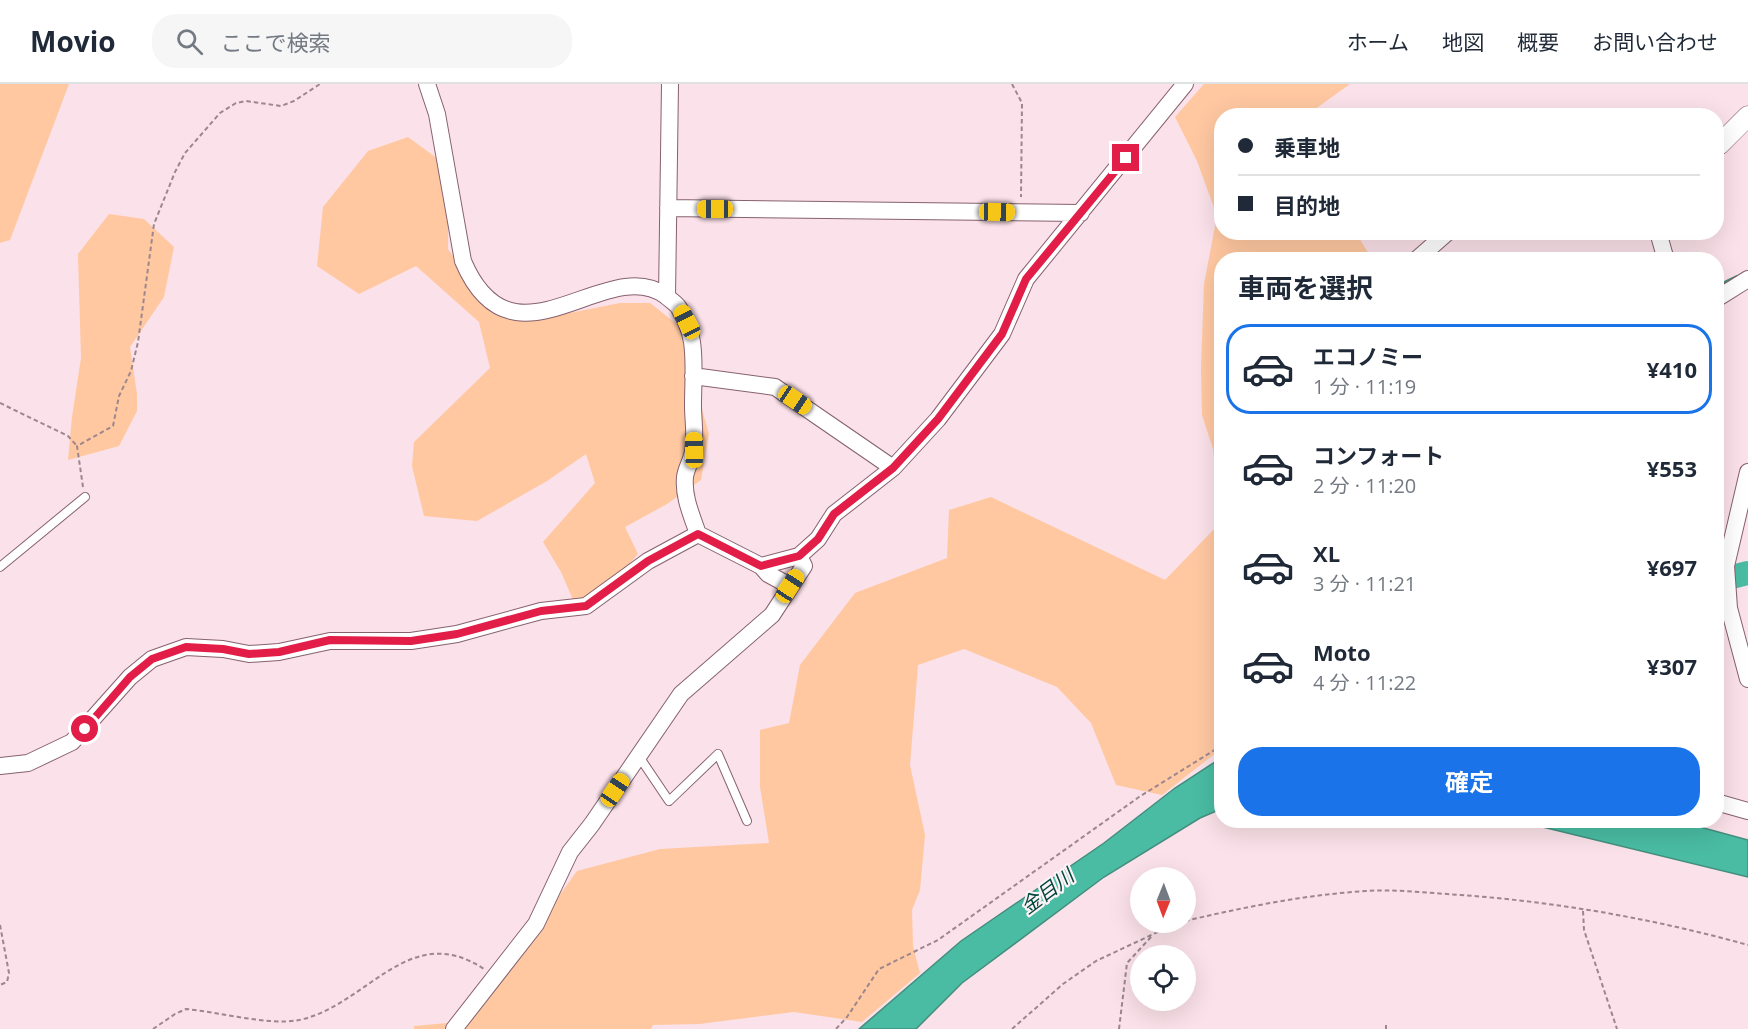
<!DOCTYPE html>
<html lang="ja">
<meta charset="utf-8">
<style>
body{margin:0;font-family:"Open Sans","Noto Sans JP",sans-serif;background:#f6f6f7;color:#1f2937;height:100vh;display:flex;flex-direction:column;font-size:22px;white-space:nowrap}
*{box-sizing:border-box;margin:0}
p{font-size:20px;color:#747a83}
.icon{flex:none;width:33px;height:33px;fill:none;stroke:currentColor;stroke-width:2;stroke-linecap:round;stroke-linejoin:round}
.map{position:relative;flex:1;overflow:hidden}
.panel{position:absolute;left:1214px;top:168px;width:510px;height:576px;display:flex;flex-direction:column;background:#fff;border-radius:24px;box-shadow:0 6px 24px #0002}
.panel>*{flex:none}
.banner{position:absolute;left:1214px;top:24px;width:510px;height:132px;border-radius:24px;box-shadow:0 6px 24px #0002;display:grid;align-content:center;height:132px;padding:0 24px;background:#fff}
.needle{width:39px;rotate:181deg}
.buttons{position:absolute;left:1130px;top:783px;display:grid;gap:12px}
.buttons a{display:grid;place-items:center;width:66px;height:66px;border-radius:50%;background:#fff;box-shadow:0 6px 24px #0002;font-size:30px}
.end{position:absolute;width:27px;height:27px;margin:-14px;border:8px solid #e11d48;background:#fff;box-shadow:0 0 0 3px #fff}
.from{border-radius:50%}
.car{position:absolute;width:18px;height:36px;margin:-18px -9px;border-radius:8px;box-shadow:0 0 4px 2px #0007;background:linear-gradient(#f5c518 24%,#345 0 40%,#f5c518 0 76%,#345 0 86%,#f5c518 0)}
.banner b{display:flex;align-items:center;gap:21px;height:57px;font-size:22px}
.banner b+b{border-top:2px solid #e0e1e3}
.banner i{width:15px;height:15px;background:#1f2937}
ul{padding:0;list-style:none}
li{display:flex;align-items:center;gap:18px;height:90px;margin:0 12px 9px;padding:0 12px;border:3px solid transparent;border-radius:24px}
li div{flex:1}
li b{display:block;font-size:22px}
li em{font-style:normal;font-weight:700}
li.on{border-color:#1a73e8}
li>.icon{width:54px;height:54px;stroke-width:1.5}
h2{padding:0 24px;font-size:27px;line-height:72px}
.primary-button{display:flex;gap:12px;margin-top:auto;padding:12px 24px}
.primary-button a{flex:1;height:69px;border-radius:24px;background:#1a73e8;color:#fff;font-size:24px;font-weight:700;line-height:69px;text-align:center}
header{display:flex;align-items:center;gap:36px;box-sizing:border-box;height:84px;padding:0 30px;background:#fff;border-bottom:2px solid #e0e1e3}
header strong{font-size:28px}
nav{display:flex;gap:33px;margin-inline-start:auto;font-size:21px}
.search{width:420px;height:54px;background:#f6f6f7;display:flex;align-items:center;gap:15px;box-sizing:border-box;padding:0 21px;border-radius:24px;color:#747a83;font-size:22px}
.map>svg:first-child{display:block}
.green{fill:#ffc8a1}
.water{fill:#4abca3;stroke:#438e7e;stroke-width:1.5}
.lines{fill:none;stroke-linecap:round;stroke-linejoin:round}
.stream{stroke:#438e7e;stroke-width:4}
.river{stroke:#4abca3;stroke-width:24}
.service-casing{stroke:#86616e;stroke-width:10}
.minor-casing{stroke:#86616e;stroke-width:18}
.tertiary-casing{stroke:#86616e;stroke-width:21}
.path{stroke:#9c878e;stroke-width:2;stroke-dasharray:4.5 3;stroke-linecap:butt}
.service{stroke:#fff;stroke-width:8}
.minor{stroke:#fff;stroke-width:16}
.tertiary{stroke:#fff;stroke-width:20}
.route{stroke:#e11d48;stroke-width:8}
.labels{text-anchor:middle;dominant-baseline:central;stroke-width:4.5;stroke-linejoin:round;paint-order:stroke}
.water-label{font-size:20px;font-style:italic;fill:#00463a;stroke:#fcf3f6}
</style>
<header>
<strong>Movio</strong>
<div class="search"><svg class="icon" aria-label="search" viewBox="0 0 24 24"><circle cx="10" cy="10" r="6"/><path d="M15 15l6 6"/></svg>ここで検索</div>
<nav><a>ホーム</a><a>地図</a><a>概要</a><a>お問い合わせ</a></nav>
</header>
<div class="map">
<svg width="1748" height="945" viewBox="0 0 1748 945">
<rect width="100%" height="100%" fill="#fbe1e9"/>
<!-- green -->
<path class="green" d="M0,0H69L10,156L0,159Z
M1204,0H1350L1307,31L1221,32V148L1356,149L1372,175L1221,176V437L1213,365L1202,331L1201,284L1204,200L1217,132L1197,77L1175,33Z
M408,53L449,83L448,165L495,229L534,236L620,219H650L678,241L709,350L701,396L667,420L625,443L638,470L598,516L574,518L561,488L543,458L595,399L586,370L547,397L477,437L424,432L412,382L414,358L490,284L479,238L416,182L359,210L317,182L323,123L368,67Z
M109,130L144,135L174,163L164,213L130,263L137,310V327L119,362L68,376L72,333L81,274L78,170Z
M991,413L1165,496L1221,438V665L1162,711L1116,701L1091,639L1057,603L964,565L918,581L910,681L925,751L920,806L912,826L913,862L920,889L862,938L794,928L699,940L653,941L651,945H414V942L469,937L577,787L660,765L769,759L760,703V646L789,639L800,581L855,509L947,474L949,426Z"/>
<!-- water -->
<path class="water" d="M1221,674V725L1200,734L1104,793L962,899L916,945H859L961,857L1104,759L1175,704Z
M1518,737H1678L1748,756V793Z"/>
<g class="lines">
<!-- stream -->
<path class="stream" d="M1716,203L1737,193"/>
<!-- river -->
<path class="river" d="M1716,497L1748,489"/>
<!-- service casing -->
<g class="service-casing">
<path id="service" d="M0,483L85,413
M638,671L669,717L718,670L747,737"/>
</g>
<!-- minor casing -->
<g class="minor-casing">
<path id="minor" d="M427,0L437,30L463,177C513,295 606,168 666,212C670,216 676,219 679,224C685,234 690,246 692,258C695,278 693,301 693,322C693,336 696,353 693,367C692,376 686,384 685,393C683,413 692,432 698,450L761,482L799,472L818,455L834,430L893,384L938,335L1002,250L1026,195L1185,0
M668,124L1081,129
M1658,148L1666,176
M1416,176L1448,148
M667,213L670,0
M1716,215L1748,195
M693,292L775,303L893,384
M1748,388L1726,482L1729,524L1748,595
M761,482L768,490L790,502
M0,682L28,679L72,658L130,593L152,575L186,563L223,565L249,570L279,568L330,557H411L457,550L541,527L586,522L648,477L698,450
M1716,718L1748,727
M454,945L536,840L570,768L592,740L681,610L772,531L804,482L799,472"/>
</g>
<!-- tertiary casing -->
<g class="tertiary-casing">
<path id="tertiary" d="M1719,61L1748,32"/>
</g>
<!-- path -->
<path class="path" d="M1012,0L1022,19L1021,113
M0,319L68,352L77,362
M83,403L77,362L113,342L119,312L131,287L138,258L154,140L175,88L185,69L220,29L236,19L246,17L281,22L294,17L320,0
M1583,827L1584,846L1617,945
M1185,837C1245,823 1304,811 1365,807C1396,805 1429,809 1461,811C1557,818 1655,835 1748,861
M0,841L9,889L7,898L0,901
M153,945L175,930L186,925C219,928 269,942 299,936C367,922 409,835 484,885
M836,945L847,933L879,885L938,856L1139,713L1221,662
M1012,945L1063,900L1096,877L1179,838
M1119,945L1127,879L1152,852
M1386,945V941"/>
<!-- service -->
<use href="#service" class="service"/>
<!-- minor -->
<use href="#minor" class="minor"/>
<!-- tertiary -->
<use href="#tertiary" class="tertiary"/>
</g>
<g class="lines">
<!-- route -->
<path class="route" d="M85,645L130,593L152,575L186,563L223,565L249,570L279,568L330,556L411,557L457,550L541,527L586,522L648,477L698,450L761,482L799,472L818,455L834,430L893,384L938,335L1002,250L1026,195L1126,74"/>
</g>
<g class="labels">
<!-- water labels -->
<g class="water-label">
<text transform="translate(1047 807) rotate(-37)">金目川</text>
</g>
</g>
</svg>
<div class="buttons">
<a><svg class="needle" viewBox="-14 -14 28 28"><path d="M0-13l5 13h-10z" fill="#e53935"/><path d="M0 13l5-13h-10z" fill="#747a83"/></svg></a>
<a><svg class="icon" aria-label="locate" viewBox="0 0 24 24"><circle cx="12" cy="12" r="6"/><path d="M12 2v4M12 18v4M2 12h4M18 12h4"/></svg></a>
</div>
<i class="end from" style="left:85px;top:645px"></i>
<i class="end" style="left:1126px;top:74px"></i>
<i class="car" style="left:715px;top:125px;rotate:270deg"></i>
<i class="car" style="left:997px;top:128px;rotate:91deg"></i>
<i class="car" style="left:687px;top:238px;rotate:333deg"></i>
<i class="car" style="left:795px;top:316px;rotate:124deg"></i>
<i class="car" style="left:694px;top:366px;rotate:359deg"></i>
<i class="car" style="left:790px;top:502px;rotate:33deg"></i>
<i class="car" style="left:615px;top:706px;rotate:34deg"></i>
<div class="banner">
<b><i class="from"></i>乗車地</b>
<b><i></i>目的地</b>
</div>
<section class="panel">
<h2>車両を選択</h2>
<ul>
<li class="on"><svg class="icon" aria-label="car" viewBox="0 0 24 24"><path d="M5 17H2v-5l4-1 3-4h7l3 4 3 1v5h-3M9 17h6M6 11h13"/><circle cx="7" cy="17" r="2"/><circle cx="17" cy="17" r="2"/></svg><div><b>エコノミー</b><p>1 分 · 11:19</p></div><em>¥410</em></li>
<li><svg class="icon" aria-label="car" viewBox="0 0 24 24"><path d="M5 17H2v-5l4-1 3-4h7l3 4 3 1v5h-3M9 17h6M6 11h13"/><circle cx="7" cy="17" r="2"/><circle cx="17" cy="17" r="2"/></svg><div><b>コンフォート</b><p>2 分 · 11:20</p></div><em>¥553</em></li>
<li><svg class="icon" aria-label="car" viewBox="0 0 24 24"><path d="M5 17H2v-5l4-1 3-4h7l3 4 3 1v5h-3M9 17h6M6 11h13"/><circle cx="7" cy="17" r="2"/><circle cx="17" cy="17" r="2"/></svg><div><b>XL</b><p>3 分 · 11:21</p></div><em>¥697</em></li>
<li><svg class="icon" aria-label="car" viewBox="0 0 24 24"><path d="M5 17H2v-5l4-1 3-4h7l3 4 3 1v5h-3M9 17h6M6 11h13"/><circle cx="7" cy="17" r="2"/><circle cx="17" cy="17" r="2"/></svg><div><b>Moto</b><p>4 分 · 11:22</p></div><em>¥307</em></li>
</ul>
<div class="primary-button"><a>確定</a></div>
</section>
</div>
